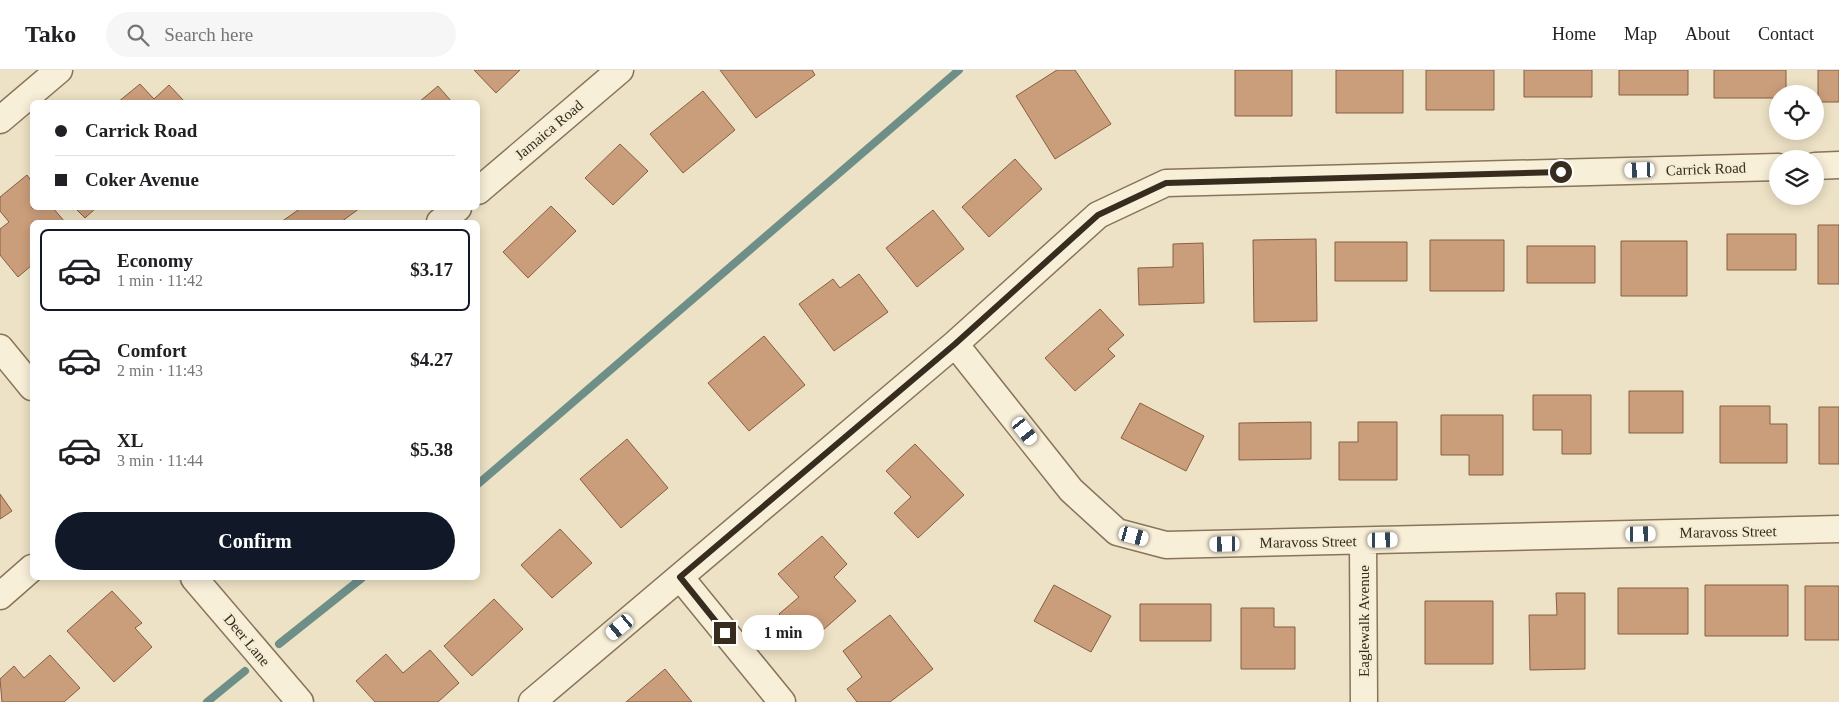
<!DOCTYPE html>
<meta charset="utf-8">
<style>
body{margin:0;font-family:Georgia,serif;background:#f6f6f6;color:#202124;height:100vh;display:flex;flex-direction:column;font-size:19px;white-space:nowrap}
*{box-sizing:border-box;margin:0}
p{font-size:16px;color:#757577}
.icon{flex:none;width:28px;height:28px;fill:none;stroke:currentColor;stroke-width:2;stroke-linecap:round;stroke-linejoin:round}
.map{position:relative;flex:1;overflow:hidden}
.drawer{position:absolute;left:30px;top:150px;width:450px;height:360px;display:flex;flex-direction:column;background:#fff;border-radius:8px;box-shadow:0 2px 12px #0003}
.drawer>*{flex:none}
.top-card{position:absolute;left:30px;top:30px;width:450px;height:110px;border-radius:8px;box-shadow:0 2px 12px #0003;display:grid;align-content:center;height:110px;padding:0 25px;background:#fff}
.controls{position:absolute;left:1769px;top:15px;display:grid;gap:10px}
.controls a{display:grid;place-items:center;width:55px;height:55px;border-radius:50%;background:#fff;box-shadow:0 2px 12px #0003;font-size:25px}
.end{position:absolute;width:22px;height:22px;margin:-11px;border:6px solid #382c1f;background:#fff;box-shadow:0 0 0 2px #fff}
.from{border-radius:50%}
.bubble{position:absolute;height:35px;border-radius:18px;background:#fff;box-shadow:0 2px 12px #0003;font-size:16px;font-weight:700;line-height:35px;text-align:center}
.car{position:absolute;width:15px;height:30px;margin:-15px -8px;border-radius:6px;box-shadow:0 0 4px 1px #0007;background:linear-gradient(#fff 24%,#345 0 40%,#fff 0 76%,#345 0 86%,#fff 0)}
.top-card b{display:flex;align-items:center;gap:18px;height:48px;font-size:19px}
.top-card b+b{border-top:1px solid #e0e0e0}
.top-card i{width:12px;height:12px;background:#202124}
ul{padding:9px 0 0;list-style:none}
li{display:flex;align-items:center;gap:15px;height:82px;margin:0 10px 8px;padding:0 15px;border:2px solid transparent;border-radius:8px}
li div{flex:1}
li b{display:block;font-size:19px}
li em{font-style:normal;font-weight:700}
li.current{border-color:#111827}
li>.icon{width:45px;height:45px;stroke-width:1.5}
.action{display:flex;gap:10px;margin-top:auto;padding:10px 25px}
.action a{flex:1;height:58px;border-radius:30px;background:#111827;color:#fff;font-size:20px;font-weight:700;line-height:58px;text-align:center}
header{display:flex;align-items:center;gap:30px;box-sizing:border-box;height:70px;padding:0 25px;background:#fff;border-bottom:1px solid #e0e0e0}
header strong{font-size:24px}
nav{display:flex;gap:28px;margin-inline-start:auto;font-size:18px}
.search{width:350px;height:45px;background:#f6f6f6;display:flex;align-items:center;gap:12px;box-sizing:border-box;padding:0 18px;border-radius:28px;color:#757577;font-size:19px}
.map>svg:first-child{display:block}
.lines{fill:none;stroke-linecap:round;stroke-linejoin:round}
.stream{stroke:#6d8f87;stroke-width:8}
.building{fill:#cb9e7b;stroke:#875e41}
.minor-casing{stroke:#88745b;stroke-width:29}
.minor{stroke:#f8efd8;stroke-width:26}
.route{stroke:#382c1f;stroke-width:6}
.labels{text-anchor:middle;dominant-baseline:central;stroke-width:4;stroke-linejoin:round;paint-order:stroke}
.street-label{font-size:15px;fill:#382c1f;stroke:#f5ecd4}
</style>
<header>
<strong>Tako</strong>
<div class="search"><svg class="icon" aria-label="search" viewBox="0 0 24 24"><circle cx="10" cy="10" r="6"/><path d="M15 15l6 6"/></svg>Search here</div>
<nav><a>Home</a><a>Map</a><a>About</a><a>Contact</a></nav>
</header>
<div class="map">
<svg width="1839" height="632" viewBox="0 0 1839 632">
<rect width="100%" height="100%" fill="#ede2c5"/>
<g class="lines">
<!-- stream -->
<path class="stream" d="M478,414L959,0
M279,574L362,508
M207,632L245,601"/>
</g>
<!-- building -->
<path class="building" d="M474,0H520L496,23Z
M720,0H812L815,5L756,48Z
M1057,0H1075L1111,54L1055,89L1016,26Z
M1235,0H1292V46H1235Z
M1336,0H1403V43H1336Z
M1426,0H1494V40H1426Z
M1524,0H1592V27H1524Z
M1619,0H1688V25H1619Z
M1714,0H1786V24H1778V28H1714Z
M1818,0H1839V32H1818Z
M140,14L154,29L169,15L185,32H118Z
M438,16L452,32H419Z
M703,21L735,60L683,103L650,64Z
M620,74L648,101L613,135L585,108Z
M1015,89L1042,119L989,167L962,137Z
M27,105L32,112V138H53L65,152H32V195L18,207L0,185V159L9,152L0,141V127Z
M551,136L576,161L528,208L503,182Z
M75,138H96L85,148Z
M301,138H360L341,152H281Z
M933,140L964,179L917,217L886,178Z
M1818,155H1839V214H1818Z
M1727,164H1796V200H1727Z
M1316,169L1317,251L1254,252L1253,170Z
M1430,170H1504V221H1430Z
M1621,171H1687V226H1621Z
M1335,172H1407V211H1335Z
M1203,173L1204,233L1139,235L1138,198L1173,197V174Z
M1527,176H1595V213H1527Z
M859,204L888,242L834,281L799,234L833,209L840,218Z
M1100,239L1124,265L1108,279L1115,286L1075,321L1045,288Z
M764,266L805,315L749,361L708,313Z
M1629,321H1683V363H1629Z
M1533,325H1591V384H1562V360H1533Z
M1140,333L1204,366L1186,401L1121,368Z
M1720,336H1770V354H1787V393H1720Z
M1819,337H1839V394H1819Z
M1441,345H1503V405H1469V385H1441Z
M1311,352V389L1239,390V353Z
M1358,352H1397V410H1339V372H1358Z
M627,369L668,418L621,458L580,409Z
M915,374L964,425L918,468L894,443L911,427L886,401Z
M0,424L12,441L0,449Z
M560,459L592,493L552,528L521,495Z
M822,466L847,494L834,507L856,531L806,575L779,544L799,527L778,504Z
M1054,515L1111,546L1091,582L1034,551Z
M1705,515H1788V566H1705Z
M1805,516H1839V570H1805Z
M1618,518H1688V564H1618Z
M112,521L142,553L135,558L152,577L114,612L67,561Z
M1556,523H1585V599L1530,600L1529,545H1557Z
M494,529L523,559L472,606L444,576Z
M1425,531H1493V594H1425Z
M1140,534H1211V571H1140Z
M1241,538H1274V557H1295V599H1241Z
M890,545L933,599L890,632H857L847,619L862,607L843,581Z
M430,580L459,613L438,632H375L356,611L386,584L403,603Z
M50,585L80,618L64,632H2L0,609L14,596L24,608Z
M665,599L692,632H626Z"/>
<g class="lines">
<!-- minor casing -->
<g class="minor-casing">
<path id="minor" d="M0,50L59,0
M1815,96L1839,95
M478,121L620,0
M440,152L458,138
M955,274L1071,420L1117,462L1166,475L1839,459
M0,278L32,317
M1363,471L1364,632
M680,507L782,632
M194,508L300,632
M0,526L32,498
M532,632L955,274L1098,145L1166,113L1778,97"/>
</g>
<!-- minor -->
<use href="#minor" class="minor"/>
</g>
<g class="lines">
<!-- route -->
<path class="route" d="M725,563L680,507L955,274L1098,145L1166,113L1561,102"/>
</g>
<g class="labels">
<!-- street labels -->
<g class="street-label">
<text transform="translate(549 60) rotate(-40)">Jamaica Road</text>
<text transform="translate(1706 99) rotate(-2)">Carrick Road</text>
<text transform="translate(1728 462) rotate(-1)">Maravoss Street</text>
<text transform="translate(1308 472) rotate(-1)">Maravoss Street</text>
<text transform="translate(1364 551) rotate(-90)">Eaglewalk Avenue</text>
<text transform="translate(247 570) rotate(50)">Deer Lane</text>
</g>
</g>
</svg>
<div class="controls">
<a><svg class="icon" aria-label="locate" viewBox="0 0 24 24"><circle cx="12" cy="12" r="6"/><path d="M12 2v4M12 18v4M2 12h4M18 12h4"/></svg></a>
<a><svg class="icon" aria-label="layers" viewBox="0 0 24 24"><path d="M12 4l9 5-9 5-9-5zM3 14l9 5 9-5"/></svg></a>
</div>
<i class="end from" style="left:1561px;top:102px"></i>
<i class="end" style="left:725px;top:563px"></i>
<div class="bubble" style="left:742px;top:545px;width:82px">1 min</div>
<i class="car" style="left:1640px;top:100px;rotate:268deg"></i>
<i class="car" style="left:1025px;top:361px;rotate:142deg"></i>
<i class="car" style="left:1641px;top:464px;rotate:89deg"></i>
<i class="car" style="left:1134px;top:466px;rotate:105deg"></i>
<i class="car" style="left:1383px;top:470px;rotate:89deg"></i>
<i class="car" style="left:1225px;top:474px;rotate:269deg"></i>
<i class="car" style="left:620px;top:557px;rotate:230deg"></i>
<div class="top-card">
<b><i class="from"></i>Carrick Road</b>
<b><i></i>Coker Avenue</b>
</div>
<section class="drawer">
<ul>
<li class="current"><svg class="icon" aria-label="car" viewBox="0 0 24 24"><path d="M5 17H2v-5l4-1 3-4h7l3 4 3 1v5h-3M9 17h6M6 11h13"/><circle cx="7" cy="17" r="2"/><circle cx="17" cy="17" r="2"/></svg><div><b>Economy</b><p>1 min · 11:42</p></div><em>$3.17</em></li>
<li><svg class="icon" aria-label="car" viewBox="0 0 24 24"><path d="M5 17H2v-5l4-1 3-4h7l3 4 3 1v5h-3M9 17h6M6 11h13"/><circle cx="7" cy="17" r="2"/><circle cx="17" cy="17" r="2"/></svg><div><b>Comfort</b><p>2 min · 11:43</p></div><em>$4.27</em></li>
<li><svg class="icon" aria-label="car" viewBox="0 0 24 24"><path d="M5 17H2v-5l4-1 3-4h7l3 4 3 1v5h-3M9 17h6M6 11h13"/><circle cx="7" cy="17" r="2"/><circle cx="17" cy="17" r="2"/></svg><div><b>XL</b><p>3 min · 11:44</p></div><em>$5.38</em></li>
</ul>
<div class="action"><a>Confirm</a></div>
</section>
</div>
